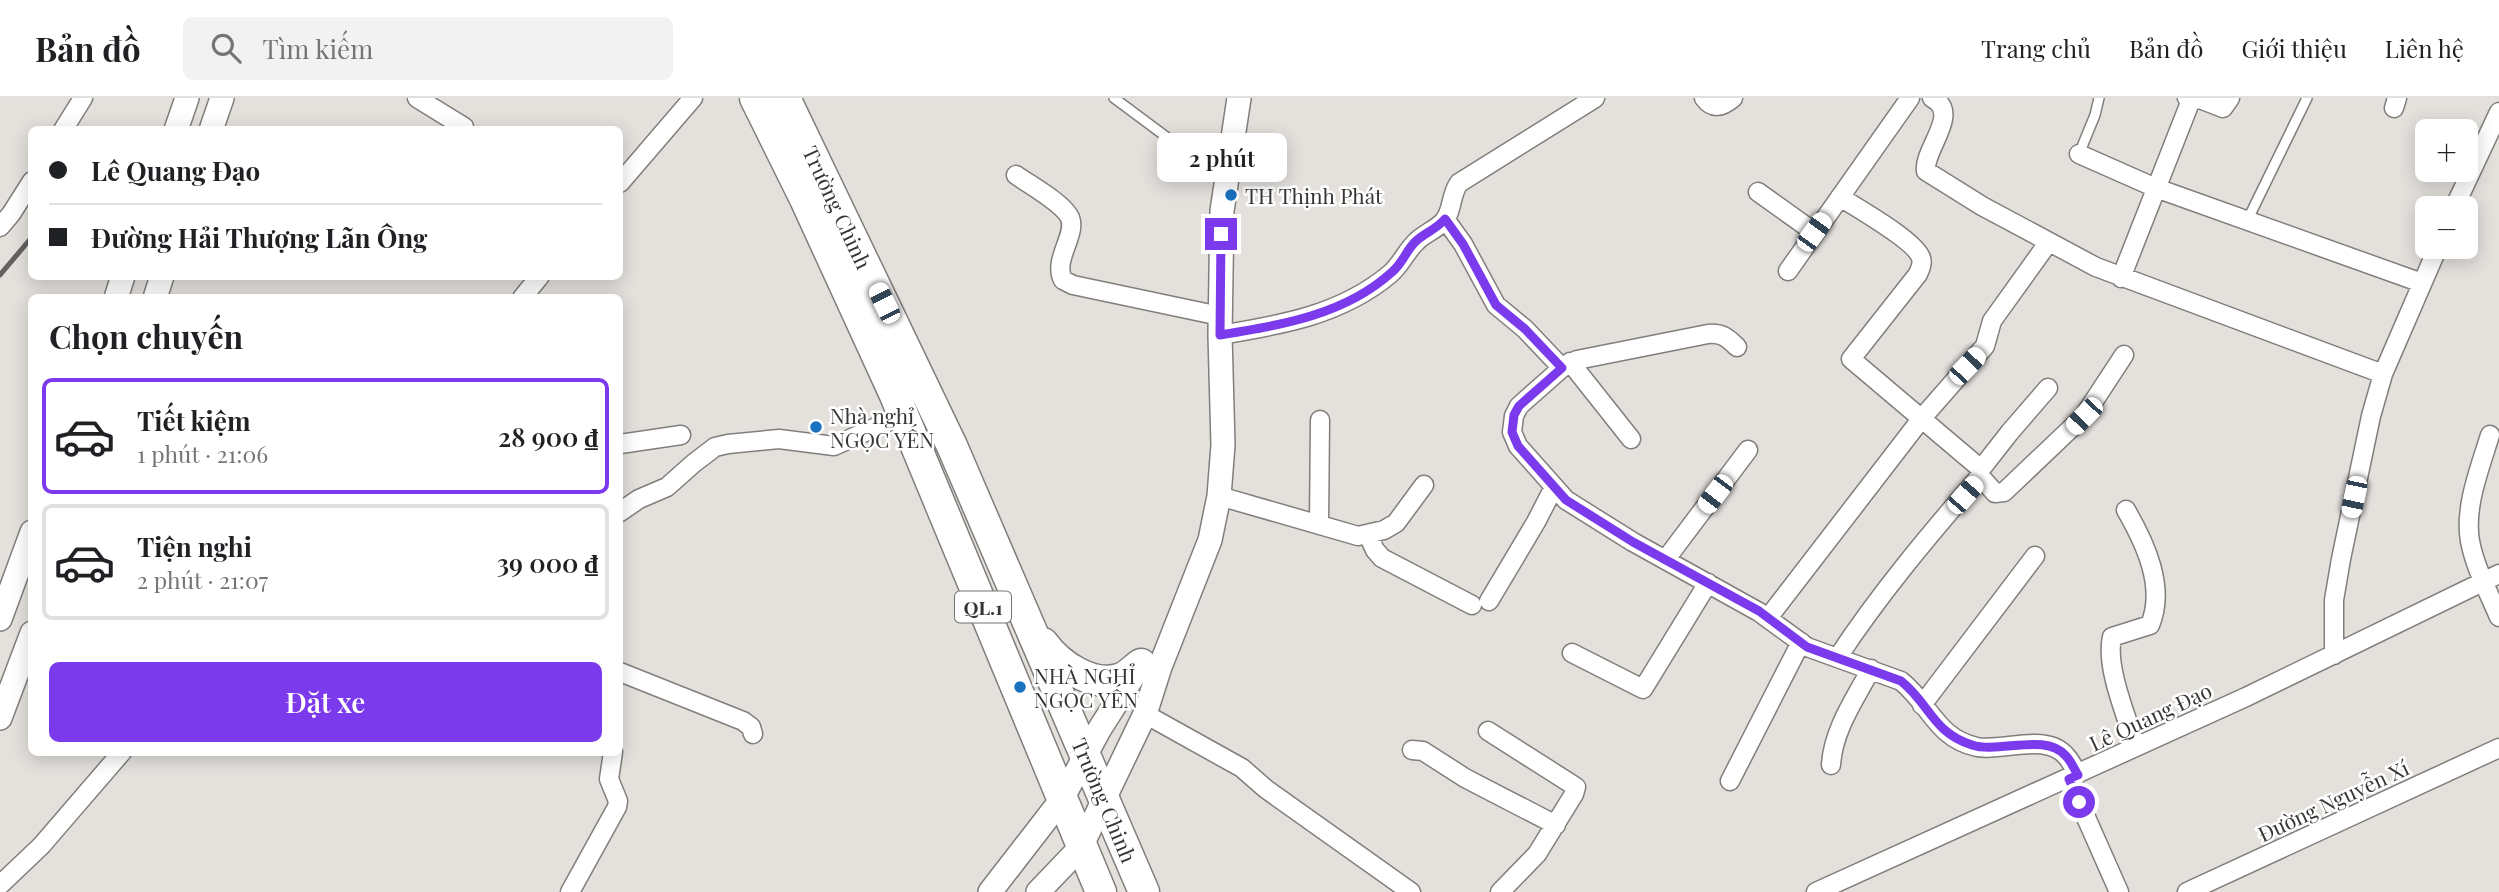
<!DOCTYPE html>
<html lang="vi">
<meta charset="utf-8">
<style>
body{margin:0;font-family:"Playfair Display",serif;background:#f2f2f2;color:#202124;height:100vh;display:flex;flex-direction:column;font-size:26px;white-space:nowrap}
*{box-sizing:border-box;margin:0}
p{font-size:23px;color:#757577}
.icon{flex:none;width:38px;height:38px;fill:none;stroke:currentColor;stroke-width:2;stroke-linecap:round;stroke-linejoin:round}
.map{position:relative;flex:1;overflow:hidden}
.drawer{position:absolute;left:28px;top:196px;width:595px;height:462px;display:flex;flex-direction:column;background:#fff;border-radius:10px;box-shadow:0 4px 18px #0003}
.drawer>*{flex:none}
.top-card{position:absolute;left:28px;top:28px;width:595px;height:154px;border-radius:10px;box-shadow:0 4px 18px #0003;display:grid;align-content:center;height:154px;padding:0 21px;background:#fff}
.buttons{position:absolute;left:2415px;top:21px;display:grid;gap:14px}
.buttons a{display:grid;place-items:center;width:63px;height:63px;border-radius:10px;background:#fff;box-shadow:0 4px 18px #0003;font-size:35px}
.end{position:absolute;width:32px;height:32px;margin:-16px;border:9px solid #7c3aed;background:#fff;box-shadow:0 0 0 4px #fff}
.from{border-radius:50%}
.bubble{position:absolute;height:49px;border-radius:10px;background:#fff;box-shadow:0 4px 18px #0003;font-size:23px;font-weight:600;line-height:49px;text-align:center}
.car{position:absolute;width:21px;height:42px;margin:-21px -10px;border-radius:9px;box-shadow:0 0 5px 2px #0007;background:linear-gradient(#fff 24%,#345 0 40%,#fff 0 76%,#345 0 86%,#fff 0)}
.top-card b{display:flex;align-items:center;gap:24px;height:66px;font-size:26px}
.top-card b+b{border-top:2px solid #e0e0e0}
.top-card i{width:18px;height:18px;background:#202124}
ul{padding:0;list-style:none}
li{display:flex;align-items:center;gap:21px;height:116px;margin:0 14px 10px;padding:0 7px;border:4px solid #e0e0e0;border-radius:10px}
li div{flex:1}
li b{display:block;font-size:26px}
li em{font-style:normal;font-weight:600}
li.active{border-color:#7c3aed}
li>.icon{width:63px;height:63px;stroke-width:1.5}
h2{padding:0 21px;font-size:32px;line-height:84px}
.button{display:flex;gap:14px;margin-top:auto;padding:14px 21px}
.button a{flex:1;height:80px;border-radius:10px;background:#7c3aed;color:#fff;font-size:28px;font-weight:600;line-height:80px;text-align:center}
header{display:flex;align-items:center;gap:42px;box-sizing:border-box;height:98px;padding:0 35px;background:#fff;border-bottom:2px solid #e0e0e0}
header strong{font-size:33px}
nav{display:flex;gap:38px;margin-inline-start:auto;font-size:24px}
.search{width:490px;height:63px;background:#f2f2f2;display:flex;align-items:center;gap:18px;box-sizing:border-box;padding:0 24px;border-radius:10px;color:#757577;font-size:26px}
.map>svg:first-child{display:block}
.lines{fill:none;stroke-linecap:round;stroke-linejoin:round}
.service-casing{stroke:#817e7b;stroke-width:12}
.minor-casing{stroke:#817e7b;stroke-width:21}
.tertiary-casing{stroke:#817e7b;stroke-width:26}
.trunk-casing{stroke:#817e7b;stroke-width:33}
.service{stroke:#fff;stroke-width:9}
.minor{stroke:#fff;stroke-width:18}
.tertiary{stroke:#fff;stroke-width:23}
.trunk{stroke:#fff;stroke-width:30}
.rail{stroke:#63625f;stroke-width:5}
.route{stroke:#7c3aed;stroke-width:9}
.poi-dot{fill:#1872bf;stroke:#fff;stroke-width:2.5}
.labels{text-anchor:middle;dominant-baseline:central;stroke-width:5;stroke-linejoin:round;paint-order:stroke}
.shield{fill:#fff;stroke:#737271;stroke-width:2}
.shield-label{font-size:19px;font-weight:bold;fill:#373634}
.poi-label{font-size:21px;fill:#373634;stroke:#fff;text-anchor:start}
.street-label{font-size:21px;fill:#373634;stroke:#fff}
</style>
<header>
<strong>Bản đồ</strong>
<div class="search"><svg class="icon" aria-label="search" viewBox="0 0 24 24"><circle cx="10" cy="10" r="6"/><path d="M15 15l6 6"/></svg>Tìm kiếm</div>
<nav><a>Trang chủ</a><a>Bản đồ</a><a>Giới thiệu</a><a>Liên hệ</a></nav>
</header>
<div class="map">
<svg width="2499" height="794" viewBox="0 0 2499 794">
<rect width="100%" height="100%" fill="#e4e1dd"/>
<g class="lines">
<!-- service casing -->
<g class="service-casing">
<path id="service" d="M1114,0L1184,52L1202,58H1228
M2079,56L2095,17L2099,0
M2247,123L2307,0"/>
</g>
<!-- minor casing -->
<g class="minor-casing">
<path id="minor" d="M417,0L464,29
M1704,0C1713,12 1722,9 1733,0
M1932,0C1962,15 1923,51 1926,73L1982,108L2096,169L2383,276
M2191,2L2200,1L2223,10L2230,0
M2394,10L2397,0
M63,32L83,0
M2079,56L2156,90L2422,185
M1016,77C1030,87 1061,104 1069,118C1079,135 1052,161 1063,182L1073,187L1220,218
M620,85L693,0
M1758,94L1814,134
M1840,99C1857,110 1916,143 1921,160C1923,166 1920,171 1918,176L1851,261L1981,371
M2454,110L2499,14
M1445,121L1463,146L1496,207L1525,231L1562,270L1519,308L1514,318L1512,334L1518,348L1566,402L1633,444L1759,514L1807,549L1901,583C1930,606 1936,640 1977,649C2003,654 2046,634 2066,658C2071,663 2074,671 2078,676
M0,129L11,116L32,83
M1788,173L1910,0
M2121,180L2191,2L2187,0
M522,200L540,178
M1220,237C1281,227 1341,217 1390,176C1401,167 1406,153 1417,143C1424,136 1435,132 1443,124C1453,114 1450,97 1459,85L1595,0
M1570,264L1631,341
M1562,270L1577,262L1708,236C1722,235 1727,239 1737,249
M2490,337C2480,370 2464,409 2470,443C2475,470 2489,495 2499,519
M620,346L681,337
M1980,378L1995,395L2004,394L2084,318L2124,257
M1219,398L1358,438L1384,432L1396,425L1424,387
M2126,412C2145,445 2166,489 2150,527L2112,539C2105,569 2127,619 2136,649
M620,414L639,401L667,389L694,365L715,349L728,346L779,341L834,348L903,317
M1319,427L1320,322
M1368,437L1375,452L1382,460L1472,507
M1666,461L1748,352
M1489,503L1536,424L1554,389
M1768,520L1922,320L1985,248L1992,223L2048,145
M1572,555L1643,591L1708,485
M2334,557V502L2341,461L2371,318L2383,276L2438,149
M1838,559C1880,495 1930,436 1980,378L1981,371L2010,334L2048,290
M620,574L743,623L751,629L753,636
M1922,607L2035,458
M1145,616L1242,670L1266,691L1411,794
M1488,633L1576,689L1574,696L1537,756L1500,794
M1412,652L1423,653L1465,680L1556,727
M1831,667C1833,632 1855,601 1871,571
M2069,681L2119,794
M1730,683L1801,544
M0,787L41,748L122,654
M570,794L617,709L618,703L609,681L613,654
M1816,794L2246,599L2499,476
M2187,794L2499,650"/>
</g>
<!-- tertiary casing -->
<g class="tertiary-casing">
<path id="tertiary" d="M176,32L187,0
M211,32L222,0
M116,200L123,178
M155,200L162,178
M0,521L32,434
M0,620L32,535
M990,794L1062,701L1099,632L1139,569
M1038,794L1081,749L1145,616L1160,569L1210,442L1219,398L1223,347L1220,237L1222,113L1239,0"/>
</g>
<!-- trunk casing -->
<g class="trunk-casing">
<path id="trunk" d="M755,0L805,101L894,295L1101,794
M785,0L952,348L1144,794
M1043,545C1059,567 1093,591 1122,580C1129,577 1135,570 1141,566"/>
</g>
<!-- service -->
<use href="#service" class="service"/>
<!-- minor -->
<use href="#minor" class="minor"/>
<!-- tertiary -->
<use href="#tertiary" class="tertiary"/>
<!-- trunk -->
<use href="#trunk" class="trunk"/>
<!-- rail -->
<path class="rail" d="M0,177L32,139"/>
</g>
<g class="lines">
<!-- route -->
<path class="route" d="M1221,136L1220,237C1281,227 1345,217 1392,174C1402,166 1406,153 1415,144C1424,135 1437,131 1445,121L1463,146L1496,207L1525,231L1562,270L1519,308L1514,317L1512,334L1518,348L1566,402L1633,444L1759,513L1807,549L1901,583C1930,606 1932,634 1972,647C1999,656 2046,634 2066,658C2071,663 2074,671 2078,677L2069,681L2079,704"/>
</g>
<!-- markers -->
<g class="poi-dot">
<circle cx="1231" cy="97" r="7"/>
<circle cx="816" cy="329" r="7"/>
<circle cx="1020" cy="589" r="7"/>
</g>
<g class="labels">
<!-- shield labels -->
<rect class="shield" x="955" y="493.5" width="56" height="31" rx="5"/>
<g class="shield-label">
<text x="983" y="509">QL.1</text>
</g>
<!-- poi labels -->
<g class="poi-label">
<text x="1245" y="97">TH Thịnh Phát</text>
<text x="830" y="317">Nhà nghỉ<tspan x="830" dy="24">NGỌC YẾN</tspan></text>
<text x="1034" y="577">NHÀ NGHỈ<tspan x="1034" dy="24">NGỌC YẾN</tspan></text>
</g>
<!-- street labels -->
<g class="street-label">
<text transform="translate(838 109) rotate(65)">Trường Chinh</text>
<text transform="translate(2150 618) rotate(-25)">Lê Quang Đạo</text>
<text transform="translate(1105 702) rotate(67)">Trường Chinh</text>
<text transform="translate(2333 702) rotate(-25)">Đường Nguyễn Xí</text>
</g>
</g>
</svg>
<div class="buttons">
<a>+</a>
<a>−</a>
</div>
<i class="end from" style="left:2079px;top:704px"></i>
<i class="end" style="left:1221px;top:136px"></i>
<div class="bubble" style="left:1157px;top:35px;width:130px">2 phút</div>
<i class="car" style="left:1814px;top:134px;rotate:36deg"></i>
<i class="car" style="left:884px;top:205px;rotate:334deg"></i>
<i class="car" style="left:1967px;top:268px;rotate:43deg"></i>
<i class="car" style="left:2084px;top:318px;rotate:224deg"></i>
<i class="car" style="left:1715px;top:396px;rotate:217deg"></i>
<i class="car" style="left:1965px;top:397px;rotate:41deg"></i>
<i class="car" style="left:2354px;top:399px;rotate:192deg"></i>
<div class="top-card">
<b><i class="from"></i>Lê Quang Đạo</b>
<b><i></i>Đường Hải Thượng Lãn Ông</b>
</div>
<section class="drawer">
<h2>Chọn chuyến</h2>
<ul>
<li class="active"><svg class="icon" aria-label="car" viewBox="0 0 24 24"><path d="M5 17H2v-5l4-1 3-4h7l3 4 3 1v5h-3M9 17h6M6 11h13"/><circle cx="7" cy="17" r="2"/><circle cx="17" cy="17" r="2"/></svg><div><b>Tiết kiệm</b><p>1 phút · 21:06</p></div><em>28 900 ₫</em></li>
<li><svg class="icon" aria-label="car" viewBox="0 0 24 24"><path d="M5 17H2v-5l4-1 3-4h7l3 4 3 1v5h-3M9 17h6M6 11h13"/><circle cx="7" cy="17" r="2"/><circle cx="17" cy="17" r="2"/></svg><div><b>Tiện nghi</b><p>2 phút · 21:07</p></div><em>39 000 ₫</em></li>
</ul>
<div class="button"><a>Đặt xe</a></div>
</section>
</div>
